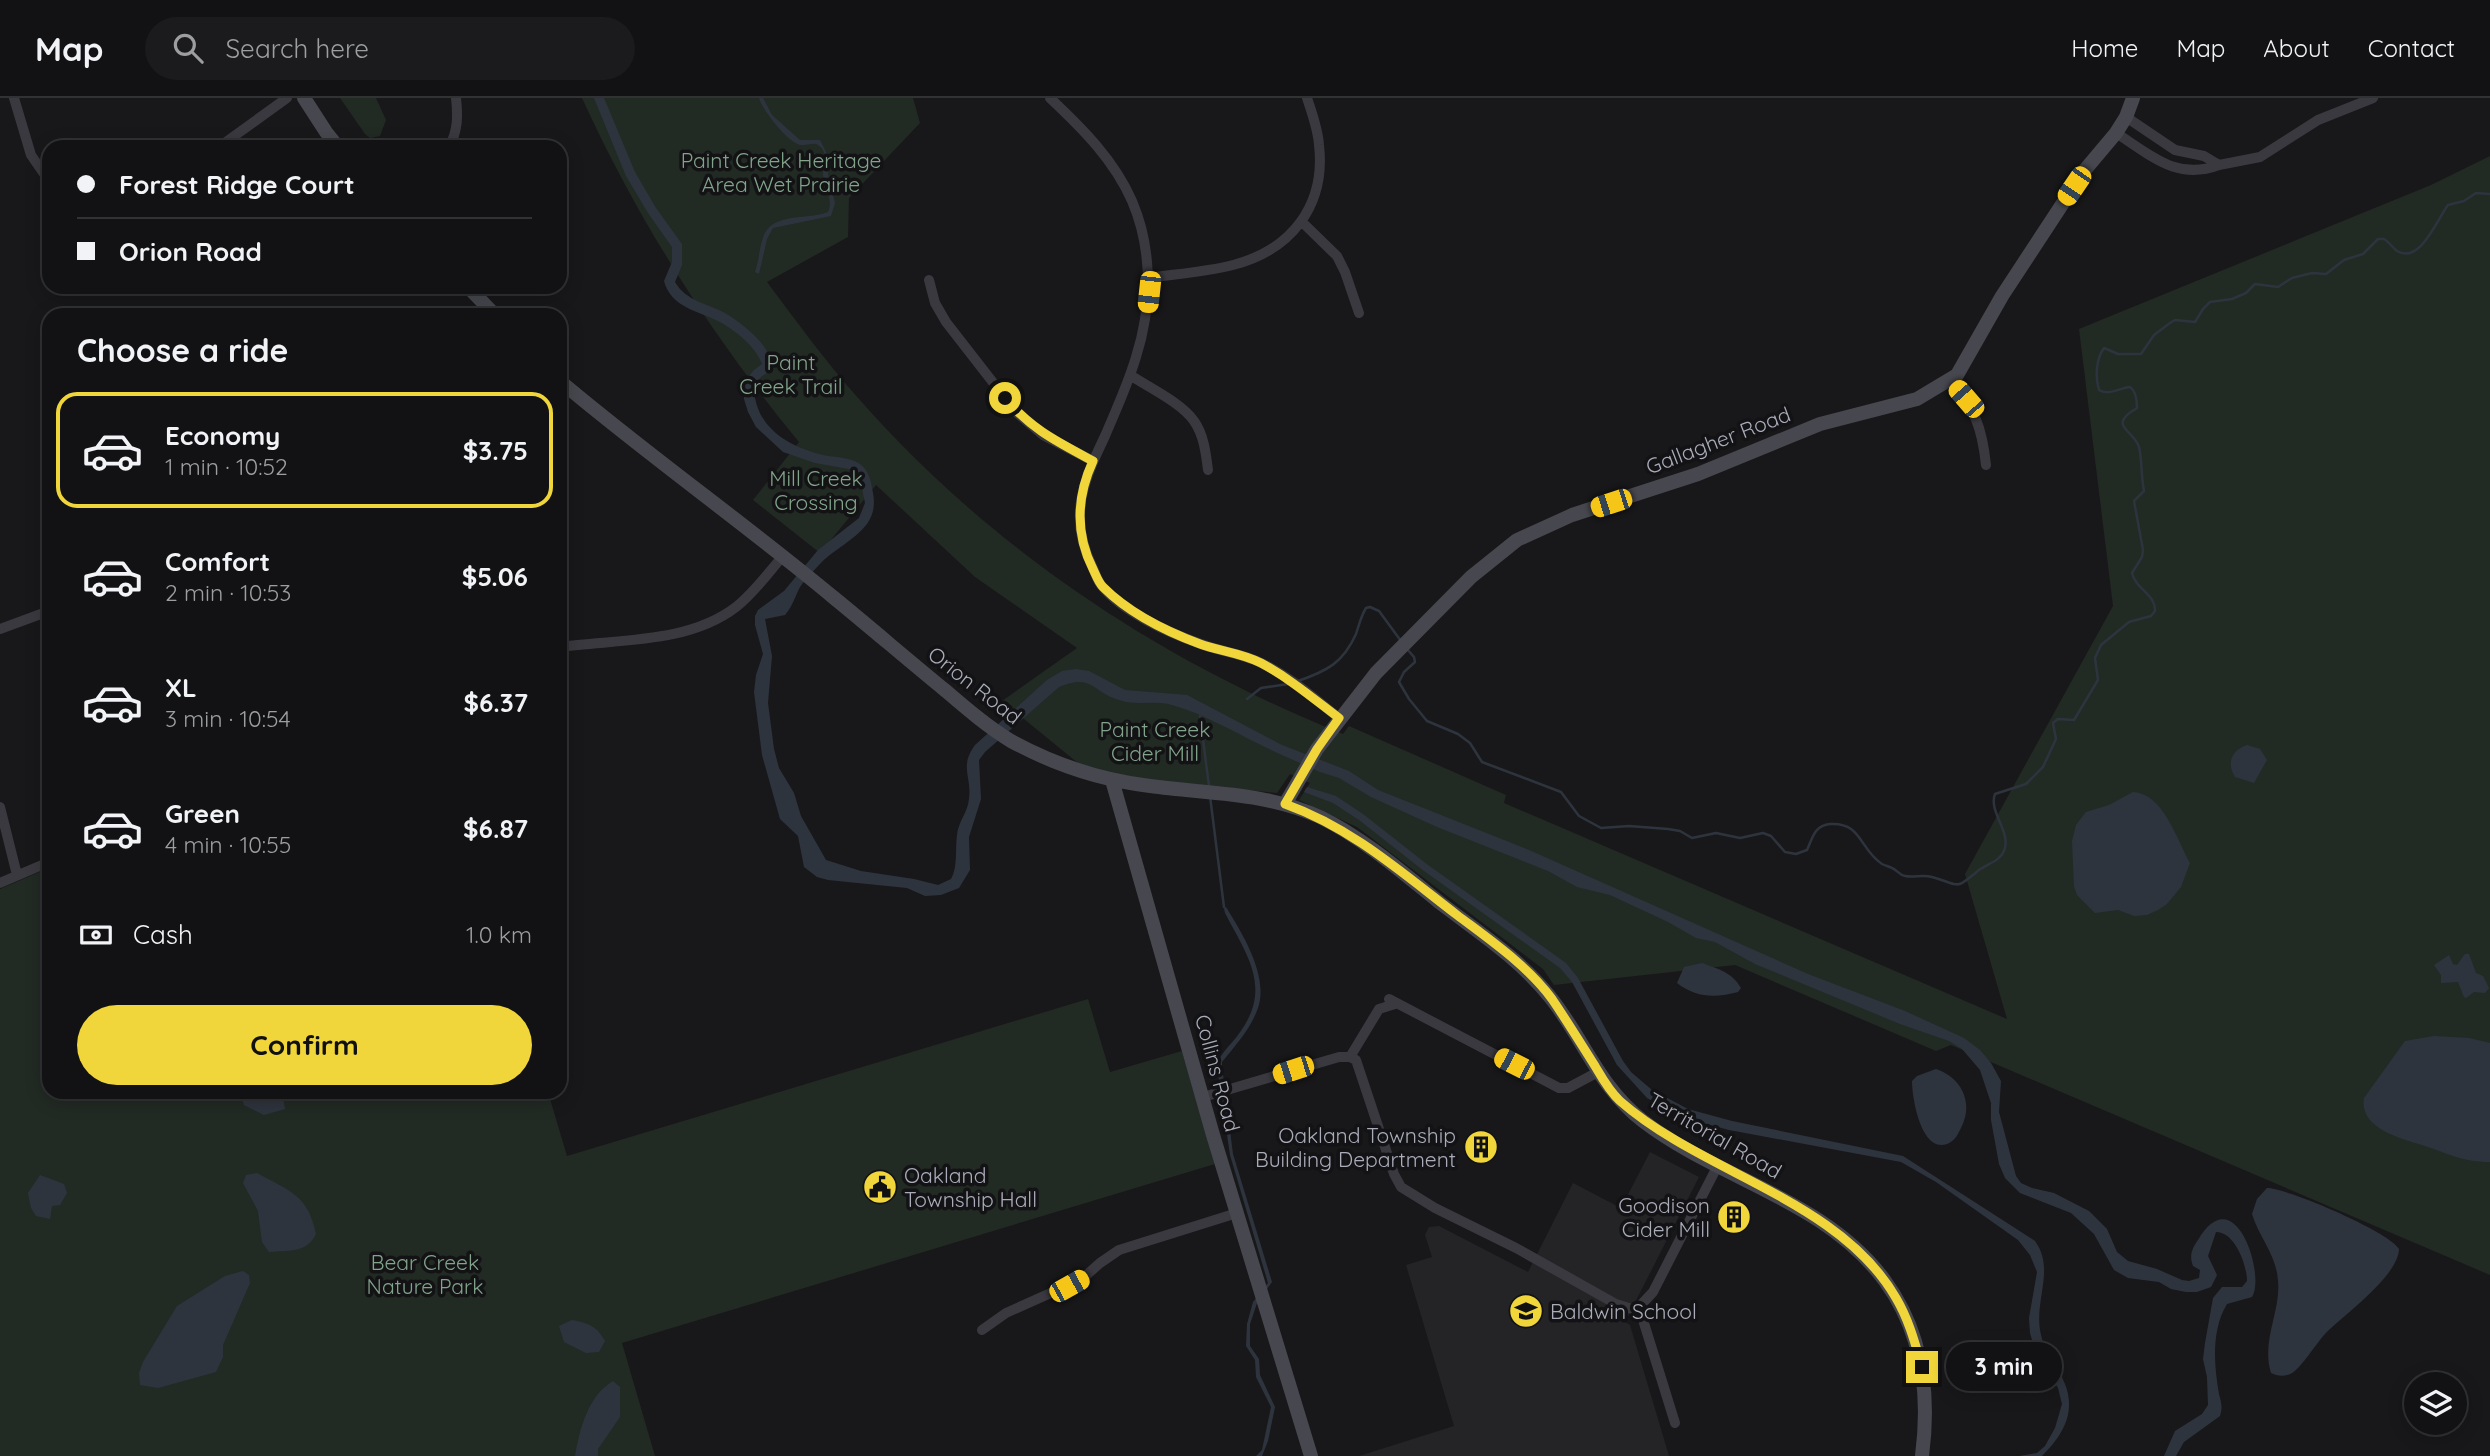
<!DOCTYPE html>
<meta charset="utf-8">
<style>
body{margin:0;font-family:Quicksand,sans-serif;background:#1b1b1d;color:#f1f3f6;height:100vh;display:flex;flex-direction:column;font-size:26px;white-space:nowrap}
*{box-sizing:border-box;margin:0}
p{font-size:23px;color:#9c9ea0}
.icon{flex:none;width:38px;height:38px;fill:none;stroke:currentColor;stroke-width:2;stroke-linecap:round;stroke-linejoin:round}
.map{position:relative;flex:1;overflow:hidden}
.drawer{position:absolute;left:42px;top:210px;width:525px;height:791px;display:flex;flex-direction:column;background:#121214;border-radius:21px;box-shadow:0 4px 18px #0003,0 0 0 2px #313234}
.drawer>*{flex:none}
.top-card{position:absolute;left:42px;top:42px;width:525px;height:154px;border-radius:21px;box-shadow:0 4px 18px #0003,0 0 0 2px #313234;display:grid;align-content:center;height:154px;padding:0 35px;background:#121214}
.fabs{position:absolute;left:2404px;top:1274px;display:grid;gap:14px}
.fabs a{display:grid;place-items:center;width:63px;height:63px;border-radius:50%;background:#121214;box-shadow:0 4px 18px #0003,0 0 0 2px #313234;font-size:35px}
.end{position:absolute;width:32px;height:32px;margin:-16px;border:9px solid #f0d63a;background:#111;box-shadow:0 0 0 4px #111}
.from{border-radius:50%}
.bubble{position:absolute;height:49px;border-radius:24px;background:#121214;box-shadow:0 4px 18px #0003,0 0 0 2px #313234;font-size:23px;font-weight:700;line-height:49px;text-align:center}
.car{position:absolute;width:21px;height:42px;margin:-21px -10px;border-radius:9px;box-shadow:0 0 5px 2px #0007;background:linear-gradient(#f5c518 24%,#345 0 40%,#f5c518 0 76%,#345 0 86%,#f5c518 0)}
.top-card b{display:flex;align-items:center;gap:24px;height:66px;font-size:26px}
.top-card b+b{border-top:2px solid #313234}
.top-card i{width:18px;height:18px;background:#f1f3f6}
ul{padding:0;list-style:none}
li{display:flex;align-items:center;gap:21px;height:116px;margin:0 14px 10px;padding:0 21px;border:4px solid transparent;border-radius:21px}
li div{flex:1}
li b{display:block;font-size:26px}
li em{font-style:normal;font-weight:700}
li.on{border-color:#f0d63a}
li>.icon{width:63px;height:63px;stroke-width:1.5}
h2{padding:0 35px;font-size:32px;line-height:84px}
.pay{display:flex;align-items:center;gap:18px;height:77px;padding:0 35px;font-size:26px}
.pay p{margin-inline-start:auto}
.primary-button{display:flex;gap:14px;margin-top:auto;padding:14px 35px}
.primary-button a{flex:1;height:80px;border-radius:42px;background:#f0d63a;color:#111;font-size:28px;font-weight:700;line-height:80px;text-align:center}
header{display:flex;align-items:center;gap:42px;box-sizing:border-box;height:98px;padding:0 35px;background:#121214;border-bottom:2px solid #313234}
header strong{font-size:33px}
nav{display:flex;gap:38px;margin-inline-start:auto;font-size:24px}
.search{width:490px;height:63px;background:#1b1b1d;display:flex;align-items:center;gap:18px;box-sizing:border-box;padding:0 24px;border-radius:38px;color:#9c9ea0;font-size:26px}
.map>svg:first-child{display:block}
.built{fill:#242427}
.green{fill:#222a24}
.water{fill:#2e343e}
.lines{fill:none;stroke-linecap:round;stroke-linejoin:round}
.stream{stroke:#2e343e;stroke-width:2.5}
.street{stroke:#39393f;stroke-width:10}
.secondary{stroke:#47474f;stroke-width:14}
.route{stroke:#f0d63a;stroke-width:9}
.labels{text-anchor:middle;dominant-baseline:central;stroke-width:7;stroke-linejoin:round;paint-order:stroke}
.park-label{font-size:21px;fill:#82a48b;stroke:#131315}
.street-label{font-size:21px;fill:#aaacba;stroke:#131315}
.poi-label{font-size:21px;fill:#aaacba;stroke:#131315;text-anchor:end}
</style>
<header>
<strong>Map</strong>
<div class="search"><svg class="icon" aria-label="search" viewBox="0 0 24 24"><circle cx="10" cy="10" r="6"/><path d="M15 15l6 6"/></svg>Search here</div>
<nav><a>Home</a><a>Map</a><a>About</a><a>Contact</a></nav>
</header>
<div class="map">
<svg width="2490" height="1358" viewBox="0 0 2490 1358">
<rect width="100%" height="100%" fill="#18181a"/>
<!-- built -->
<path class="built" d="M1650,1054L1699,1079L1625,1224L1630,1227L1669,1358H1359L1454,1328L1406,1167L1432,1159L1425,1137L1429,1129L1439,1128L1528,1174L1573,1085L1621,1110Z"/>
<!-- green -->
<path class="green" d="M340,0H376L386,22L380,38L370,40L365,36Z
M582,0H913L920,25L849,100L848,139L767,184C797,224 826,264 859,301C991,451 1159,562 1343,636L1349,628L1506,697L1504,705L2007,921L1965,776L2113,508L2079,231L2431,87L2490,58V1177L1951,947L1936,953L1735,867L1554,887L1543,871L1357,729L1299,702L1310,685L1290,676L1277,695L1149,682L1084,670L1002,603L1077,550L975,479L876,387L820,455L753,402L799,344C712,238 639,125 582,0Z
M49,770V994H548L567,1058L1088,901L1110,974L1182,953L1215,1066L622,1245L655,1358H0V791Z"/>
<!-- water -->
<path class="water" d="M594,0H604L635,74L656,110L682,146V167L675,184C686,203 706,205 725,215C742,225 776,251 771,272L761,279L754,288C754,327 785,347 819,356C832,360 849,358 860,366C870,374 871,384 873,395C875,406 874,416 867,426C854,443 832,452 818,468C812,475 805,481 800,489C795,498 793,508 785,517L765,521L772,558L768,605L774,651L779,670L794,695L801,718L826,762L861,773L914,781L938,787L951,781C958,769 955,752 957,737C958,724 968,714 969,701C972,678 959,669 975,647L1047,582L1062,573L1076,571L1089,573L1125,592L1187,597L1282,647L1349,673L1378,692L1529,752L1808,876L1905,913L1964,940L1980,952L1991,965L2001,983L1999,1014L2016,1078L2021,1085L2032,1090L2054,1095L2089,1113L2107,1131L2117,1154L2128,1163L2157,1171L2182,1182L2189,1183L2199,1180L2200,1172L2193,1168C2189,1158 2192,1150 2198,1142C2235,1079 2266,1178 2252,1199L2227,1206C2211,1232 2214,1268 2219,1296C2221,1304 2223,1309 2220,1318L2184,1344L2176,1358H2164L2175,1333L2202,1316L2208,1307L2207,1279L2203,1261L2205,1245L2213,1200L2222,1189H2242L2247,1183C2247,1167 2235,1134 2216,1134L2208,1158L2217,1177L2211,1189L2197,1194H2186L2171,1191L2159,1184L2128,1180L2114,1172L2094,1136L2071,1115L2020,1095L2005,1080L1999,1066L1991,1022V1005L1980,972L1962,951L1949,943L1900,926L1755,866L1715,844L1696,840L1668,824L1610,797L1577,789L1548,773L1437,729L1371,699L1339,680L1320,674C1301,665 1281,657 1261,647C1232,633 1204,616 1172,607C1155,602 1136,608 1119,602C1092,594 1093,575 1059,589L985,654L979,662L981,701L969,739L970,772L959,790L941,797L925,798L907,790L828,782L817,779L804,769L798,738L780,721L762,657L754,594L756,577L763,556L755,527V518L758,512L784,493L818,452L859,420L865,405L861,386L856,375L849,371L815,365L783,354L756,329L748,314L744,301V284L754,272L762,266C756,249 736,233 720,224C699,213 671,210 664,183L672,164V149L648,115L626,78Z
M759,0H763L772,17L800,42H820L830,62L828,76L835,105L831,118L773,130L767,141L759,176L755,174C759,163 759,151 763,140C770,116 801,121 822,116L828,114C834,101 824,90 823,77C823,68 829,53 818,47C813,44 806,48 801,47C788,45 763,13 759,0Z
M2247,647L2260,651L2267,662L2254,685L2235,679C2226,665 2232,652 2247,647Z
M1307,689L1336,698L1363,716L1428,767L1566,865L1578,880L1623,963L1631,974L1652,992L1688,1011L1732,1023L1903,1058L2035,1143C2055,1171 2035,1200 2040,1232C2044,1260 2070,1278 2069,1307C2069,1327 2056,1344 2042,1358H2019L2037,1355L2045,1348L2055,1330L2062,1306L2058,1290L2034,1249L2030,1235L2029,1220L2037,1174L2030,1157L2018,1142L1936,1084L1901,1064L1729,1032L1684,1020L1647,1000L1617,967L1572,884L1560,870L1424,773L1359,722L1333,705L1304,694Z
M2133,694C2163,695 2177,742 2190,765L2181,789L2167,806L2158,812L2147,817L2134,818L2118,812L2095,815L2077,797L2074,788L2072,743L2076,727L2086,714L2109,707Z
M1226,809C1242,835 1269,878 1258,910C1251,930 1236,947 1222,964V969L1233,1056L1272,1184L1257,1205L1250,1226V1248L1259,1261L1260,1277L1275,1309L1268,1343L1262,1358H1256L1262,1352L1271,1309L1256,1279L1255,1262L1246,1248L1247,1226L1253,1204L1268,1185L1230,1057L1217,969C1218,957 1231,947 1238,937C1273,891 1248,859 1225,815L1224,810Z
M2465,856H2469L2476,875L2483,878L2489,890L2485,895L2474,894L2466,900L2464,899L2458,884L2441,885V877L2434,867L2449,857L2453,866L2457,867Z
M1702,865C1718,871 1732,874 1741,890L1738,894C1716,900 1696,900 1677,885L1684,869Z
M2434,938L2469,940L2490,945V1064C2462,1064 2447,1055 2422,1047C2400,1040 2359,1030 2364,1000L2405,943Z
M1936,971C1962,980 1974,1005 1961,1030C1958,1036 1955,1043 1947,1046C1921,1055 1912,1000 1912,983L1917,978Z
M240,994H282L285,1011L264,1017L244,1007Z
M257,1075C290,1093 308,1097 316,1136C306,1156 288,1152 269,1154L262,1144L258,1113L243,1085L246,1077Z
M40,1077L64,1086L67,1095L60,1107L52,1108L50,1121L36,1118L31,1110L28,1095Z
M2267,1090C2287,1090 2390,1134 2399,1151C2398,1179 2343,1217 2324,1237C2317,1245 2299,1272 2292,1275C2285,1279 2277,1278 2271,1275C2261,1242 2281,1214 2278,1183C2277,1158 2259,1139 2252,1116L2257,1101Z
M243,1173L249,1177L250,1185L223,1247V1259L216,1274L158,1290L140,1287L139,1275L143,1264L177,1208L225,1178Z
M572,1222C588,1225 597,1228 605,1243L599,1254L586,1255L564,1244L559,1228Z
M613,1283L620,1289V1319L598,1351V1358H575C580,1330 588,1298 613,1283Z"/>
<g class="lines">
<!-- stream -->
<path class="stream" d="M1407,551L1414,559L1415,564L1404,574L1399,584L1409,601L1427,623L1458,636L1470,645L1482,664L1561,694L1579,718L1601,730L1629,728L1668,731L1680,733L1692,740L1716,735L1740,740L1763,735L1771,738L1785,754L1796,756L1807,752C1813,739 1814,728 1830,726C1862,724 1859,751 1882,766C1886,768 1888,768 1892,770C1897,772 1899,777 1905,778C1915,780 1922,776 1932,779C1961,787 1954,793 1979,772C1987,766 2000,763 2004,753C2012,734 1988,714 1995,696L2026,686L2043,669L2056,641L2053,625L2058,621L2074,622L2098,582L2095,560L2101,547L2129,524L2151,518L2155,513C2156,496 2135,491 2132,475L2142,459L2143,452L2134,403L2144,393C2141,379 2142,360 2139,349C2134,332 2106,328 2137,310C2137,303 2136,293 2130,289C2119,290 2109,298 2099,292C2095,279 2096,261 2104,250L2118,256H2141L2154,237L2170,225L2175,222L2195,224L2203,211L2210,204L2232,201L2246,195L2255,186L2278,189L2292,180L2312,175L2326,176L2344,162L2363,156L2378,141H2384C2389,144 2393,150 2397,153C2420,167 2438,120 2448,107L2464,103L2476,95L2490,96
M1298,583C1327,573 1343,565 1356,536C1359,527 1361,518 1366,510L1370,509L1379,513L1401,543
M1247,601L1261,590L1288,586
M1200,618L1209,688
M1210,698L1224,809"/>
<!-- street -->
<path class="street" d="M14,0L31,57L49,83
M1050,0C1083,31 1114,62 1132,103C1153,152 1152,209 1136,259C1128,286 1116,312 1105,338C1083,384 1068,419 1092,468C1095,474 1097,482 1101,487C1122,514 1169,535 1201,546C1219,553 1239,555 1257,563C1287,576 1314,600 1339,620
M2116,35C2151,57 2176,83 2219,67L2204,58L2175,52L2126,19
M219,49L287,0
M449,49C458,33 458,18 456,0
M2219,67L2260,59L2318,22L2373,0
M1302,124L1337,158L1345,174L1359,215
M1148,180C1176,176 1206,174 1233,167C1291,152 1326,108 1319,47C1318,31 1312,15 1307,0
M929,182L935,205L946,224L1016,314L1043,337L1093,363
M1130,277C1148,289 1182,305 1194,323C1204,337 1206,356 1208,372
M1950,283C1975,311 1982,329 1986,367
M0,531L49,513
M560,549C617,541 688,546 736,509C754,495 768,475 783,458
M0,709L17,777
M0,785L49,764
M1389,901L1559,990H1568L1598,974
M1350,959L1356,962L1394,1076L1401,1089L1435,1110L1516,1150L1616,1206L1632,1211L1639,1209
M1350,959L1379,911L1395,906
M1203,999L1339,959H1350
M1639,1209L1653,1194L1718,1067
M1639,1209L1675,1325
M982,1232L1006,1215L1082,1181L1100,1165L1119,1152L1237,1115"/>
<!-- secondary -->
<path class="secondary" d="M304,0L326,34L338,49
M468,189L495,217
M560,283C649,358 744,425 833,499C871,530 908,562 946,593C967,611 988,629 1011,643C1055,667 1100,682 1150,688C1208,696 1265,694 1320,719C1363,740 1402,774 1439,804C1477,833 1520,861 1550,899C1584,941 1598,988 1643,1023C1720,1082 1826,1102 1885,1183C1923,1235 1930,1297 1922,1358
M1112,682L1213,1037L1311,1358
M1285,706L1317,651L1376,575L1471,479L1517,442L1572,417L1698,376L1820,326L1917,301L1957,277L2002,198L2084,73L2116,35L2126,19L2133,0"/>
</g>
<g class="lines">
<!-- route -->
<path class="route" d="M1005,300C1032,332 1058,344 1093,363C1076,400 1075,435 1093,471C1096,477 1098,484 1103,489C1130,516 1165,533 1200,546C1219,553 1242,555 1261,565C1289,580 1314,601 1339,620L1317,651L1285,706C1352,730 1401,774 1457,817C1490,842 1528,868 1552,901C1567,923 1581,946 1595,968C1602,980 1609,993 1620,1003C1703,1076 1839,1101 1896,1200C1909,1222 1915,1245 1922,1269"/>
</g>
<!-- icons -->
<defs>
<g id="building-disc" transform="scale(1.75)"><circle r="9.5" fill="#f0d63a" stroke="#131315"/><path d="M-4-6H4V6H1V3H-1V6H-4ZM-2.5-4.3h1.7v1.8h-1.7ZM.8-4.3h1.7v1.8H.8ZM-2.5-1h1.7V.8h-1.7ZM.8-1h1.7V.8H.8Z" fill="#111"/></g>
<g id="civic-disc" transform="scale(1.75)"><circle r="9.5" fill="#f0d63a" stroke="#131315"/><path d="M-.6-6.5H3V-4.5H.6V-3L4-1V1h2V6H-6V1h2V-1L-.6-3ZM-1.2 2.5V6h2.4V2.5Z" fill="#111"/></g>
<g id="school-disc" transform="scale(1.75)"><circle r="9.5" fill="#f0d63a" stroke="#131315"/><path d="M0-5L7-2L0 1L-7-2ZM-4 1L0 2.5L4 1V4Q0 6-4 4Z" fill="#111"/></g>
</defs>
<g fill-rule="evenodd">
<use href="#building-disc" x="1481" y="1049"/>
<use href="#civic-disc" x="880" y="1089"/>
<use href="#building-disc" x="1734" y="1119"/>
<use href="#school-disc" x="1526" y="1213"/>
</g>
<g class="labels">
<!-- park labels -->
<g class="park-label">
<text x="781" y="62">Paint Creek Heritage<tspan x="781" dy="24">Area Wet Prairie</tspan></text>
<text x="791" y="264">Paint<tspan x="791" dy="24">Creek Trail</tspan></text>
<text x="816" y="380">Mill Creek<tspan x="816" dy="24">Crossing</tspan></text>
<text x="1155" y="631">Paint Creek<tspan x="1155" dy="24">Cider Mill</tspan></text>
<text x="425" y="1164">Bear Creek<tspan x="425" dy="24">Nature Park</tspan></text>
</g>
<!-- street labels -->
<g class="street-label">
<text transform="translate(1718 342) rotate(-21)">Gallagher Road</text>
<text transform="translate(975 587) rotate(38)">Orion Road</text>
<text transform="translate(1218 975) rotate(75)">Collins Road</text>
<text transform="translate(1715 1037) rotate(30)">Territorial Road</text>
</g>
<!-- poi labels -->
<g class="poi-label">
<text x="1456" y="1037">Oakland Township<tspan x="1456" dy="24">Building Department</tspan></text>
<text x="904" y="1077" text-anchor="start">Oakland<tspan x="904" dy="24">Township Hall</tspan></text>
<text x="1710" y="1107">Goodison<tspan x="1710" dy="24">Cider Mill</tspan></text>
<text x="1550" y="1213" text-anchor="start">Baldwin School</text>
</g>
</g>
</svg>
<div class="fabs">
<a><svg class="icon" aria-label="layers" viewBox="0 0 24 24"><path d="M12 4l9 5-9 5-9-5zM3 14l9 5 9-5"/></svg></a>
</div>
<i class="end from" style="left:1005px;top:300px"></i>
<i class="end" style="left:1922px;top:1269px"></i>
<div class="bubble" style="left:1946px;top:1244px;width:116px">3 min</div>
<i class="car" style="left:2074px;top:88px;rotate:214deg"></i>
<i class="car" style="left:1149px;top:194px;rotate:186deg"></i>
<i class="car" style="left:1966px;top:301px;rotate:319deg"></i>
<i class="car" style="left:1611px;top:405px;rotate:252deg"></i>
<i class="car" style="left:1514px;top:966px;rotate:297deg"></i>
<i class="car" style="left:1293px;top:972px;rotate:252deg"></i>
<i class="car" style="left:1069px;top:1188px;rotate:61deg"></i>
<div class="top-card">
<b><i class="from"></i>Forest Ridge Court</b>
<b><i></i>Orion Road</b>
</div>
<section class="drawer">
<h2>Choose a ride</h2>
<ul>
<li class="on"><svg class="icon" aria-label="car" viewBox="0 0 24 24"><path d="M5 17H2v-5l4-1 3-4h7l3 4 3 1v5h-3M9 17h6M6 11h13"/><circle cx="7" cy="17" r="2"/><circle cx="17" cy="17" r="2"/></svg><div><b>Economy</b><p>1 min · 10:52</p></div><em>$3.75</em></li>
<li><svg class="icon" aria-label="car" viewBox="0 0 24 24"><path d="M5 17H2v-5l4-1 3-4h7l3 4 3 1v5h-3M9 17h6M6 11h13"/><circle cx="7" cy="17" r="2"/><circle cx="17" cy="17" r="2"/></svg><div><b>Comfort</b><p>2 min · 10:53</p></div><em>$5.06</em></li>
<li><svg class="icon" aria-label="car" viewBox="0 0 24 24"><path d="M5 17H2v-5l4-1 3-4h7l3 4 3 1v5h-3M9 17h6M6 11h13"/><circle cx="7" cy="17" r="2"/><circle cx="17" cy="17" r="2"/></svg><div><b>XL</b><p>3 min · 10:54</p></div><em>$6.37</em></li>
<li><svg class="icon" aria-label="car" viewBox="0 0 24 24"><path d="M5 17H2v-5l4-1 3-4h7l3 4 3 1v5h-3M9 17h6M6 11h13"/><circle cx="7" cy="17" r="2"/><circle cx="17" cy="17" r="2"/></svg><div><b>Green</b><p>4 min · 10:55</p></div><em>$6.87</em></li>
</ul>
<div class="pay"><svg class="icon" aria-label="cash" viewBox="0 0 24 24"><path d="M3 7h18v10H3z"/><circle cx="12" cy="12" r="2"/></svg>Cash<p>1.0 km</p></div>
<div class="primary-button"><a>Confirm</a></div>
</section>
</div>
